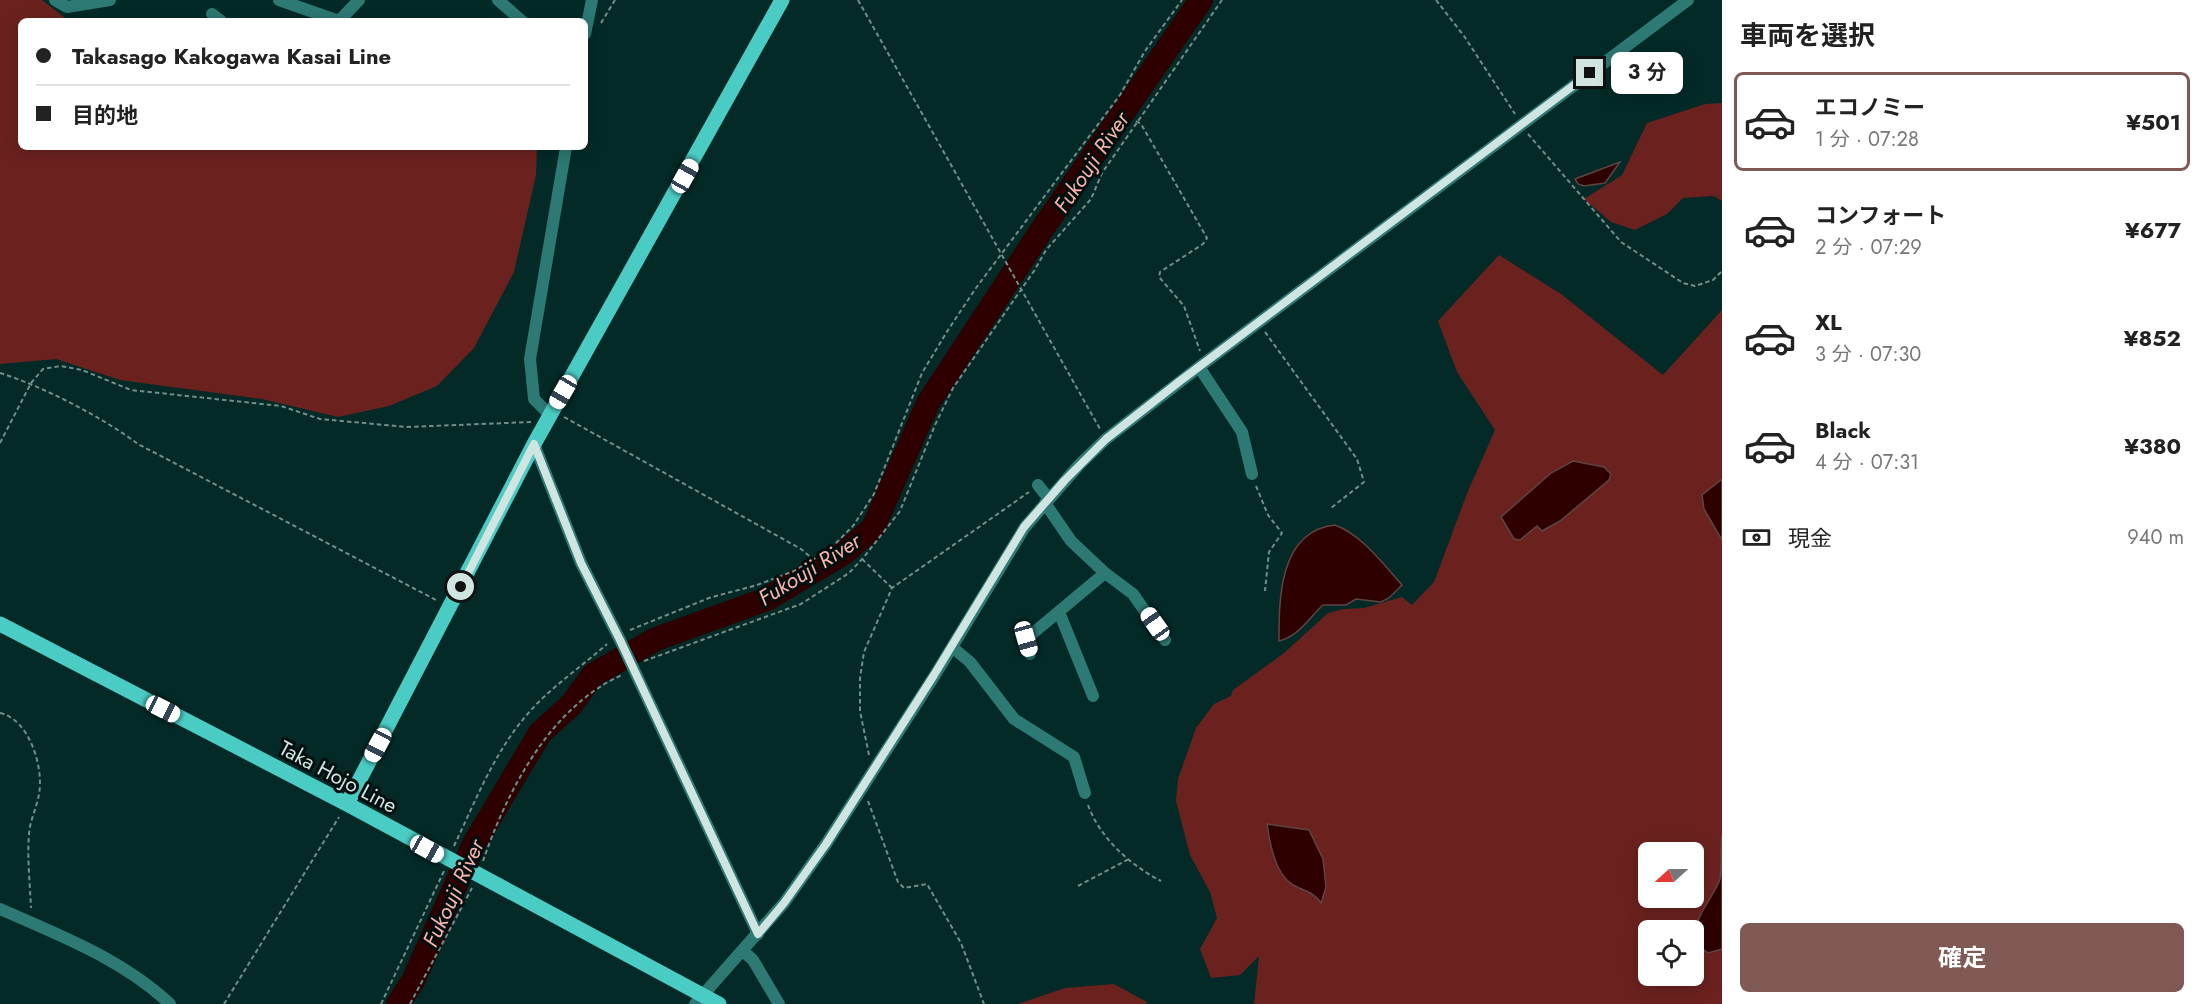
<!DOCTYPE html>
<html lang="ja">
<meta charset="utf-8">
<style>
body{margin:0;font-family:Jost,"Noto Sans JP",sans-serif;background:#f6f6f6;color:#222;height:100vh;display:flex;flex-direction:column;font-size:22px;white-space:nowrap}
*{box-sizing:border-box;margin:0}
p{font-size:20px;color:#767676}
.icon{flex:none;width:33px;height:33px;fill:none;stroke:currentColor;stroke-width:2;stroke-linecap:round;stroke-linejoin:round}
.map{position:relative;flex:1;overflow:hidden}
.panel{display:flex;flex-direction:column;background:#fff;width:480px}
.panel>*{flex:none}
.hud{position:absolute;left:18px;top:18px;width:570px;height:132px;border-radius:9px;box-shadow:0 3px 15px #0003;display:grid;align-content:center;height:132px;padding:0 18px;background:#fff}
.needle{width:39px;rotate:249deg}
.fabs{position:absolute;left:1638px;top:842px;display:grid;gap:12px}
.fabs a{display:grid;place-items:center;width:66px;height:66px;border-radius:9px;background:#fff;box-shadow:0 3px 15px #0003;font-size:30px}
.end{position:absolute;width:27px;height:27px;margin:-14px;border:8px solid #d0e4e1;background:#111;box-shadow:0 0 0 3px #111}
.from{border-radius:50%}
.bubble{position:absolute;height:42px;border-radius:9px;background:#fff;box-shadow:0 3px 15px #0003;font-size:20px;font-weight:700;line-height:42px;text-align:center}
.car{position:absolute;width:18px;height:36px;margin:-18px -9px;border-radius:8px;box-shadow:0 0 4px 2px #0007;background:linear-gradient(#fff 24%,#345 0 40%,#fff 0 76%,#345 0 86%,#fff 0)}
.hud b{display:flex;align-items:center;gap:21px;height:57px;font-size:22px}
.hud b+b{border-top:2px solid #e0e0e0}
.hud i{width:15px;height:15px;background:#222}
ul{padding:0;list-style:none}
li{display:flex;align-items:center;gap:18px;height:99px;margin:0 12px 9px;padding:0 6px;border:3px solid transparent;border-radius:9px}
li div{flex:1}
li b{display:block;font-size:22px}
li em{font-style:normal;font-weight:700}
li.active{border-color:#815954}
li>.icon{width:54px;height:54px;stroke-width:1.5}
h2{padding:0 18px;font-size:27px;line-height:72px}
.pay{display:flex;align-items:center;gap:15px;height:66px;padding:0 18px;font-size:22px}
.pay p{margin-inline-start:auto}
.cta{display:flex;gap:12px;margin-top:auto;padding:12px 18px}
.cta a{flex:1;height:69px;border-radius:9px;background:#815954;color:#fff;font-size:24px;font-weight:700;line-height:69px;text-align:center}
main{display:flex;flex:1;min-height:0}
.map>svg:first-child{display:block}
.green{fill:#6b221f;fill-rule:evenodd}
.water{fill:#2e0000;stroke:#5f4444;stroke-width:1.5}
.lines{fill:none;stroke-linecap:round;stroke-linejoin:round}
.river{stroke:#2e0000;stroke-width:24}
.path{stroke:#728e8b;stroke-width:2;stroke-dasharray:4.5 3;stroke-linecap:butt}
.minor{stroke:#2d7974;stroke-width:12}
.tertiary{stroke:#2d7974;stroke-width:12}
.primary{stroke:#4acbc3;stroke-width:15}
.route{stroke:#d0e4e1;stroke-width:8}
.labels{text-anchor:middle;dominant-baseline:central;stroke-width:6;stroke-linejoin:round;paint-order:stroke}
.street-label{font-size:21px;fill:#d0e4e1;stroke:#030f0e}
.water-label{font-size:22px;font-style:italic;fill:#f8b3ab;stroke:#030f0e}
</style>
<main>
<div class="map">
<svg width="1722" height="1004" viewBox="0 0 1722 1004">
<rect width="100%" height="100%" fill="#032a27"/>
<!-- green -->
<path class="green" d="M0,0H42L69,21H21V147H537L536,175L514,272L474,348L437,386L389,406L338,417L262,399L120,380L56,359L0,364Z
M1722,103V201L1714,196L1683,198L1667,214L1635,230L1611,222L1584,199L1622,175L1647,123L1705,104Z
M1499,255L1561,294L1663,375L1722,310V1004H1254L1259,956L1240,975L1211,978L1200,949L1217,918L1210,892L1190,855L1176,801L1178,779L1196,728L1214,704L1231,696L1233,690L1284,653L1328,613L1344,609L1364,608L1402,597L1412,605L1434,582L1468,491L1495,430L1457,372L1438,321ZM1648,852H1694V897H1648ZM1648,930H1694V975H1648Z
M1114,984L1147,1002L1146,1004H1018L1065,988Z"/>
<!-- water -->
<path class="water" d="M1620,162L1605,183L1584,186L1578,184L1575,179Z
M1573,461L1604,467L1611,474L1609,480L1560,521L1542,531L1537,526L1520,540L1514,539L1501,517L1551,473Z
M1722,479V540L1704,509L1702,495Z
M1335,525C1362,535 1383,564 1402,585L1389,598L1381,602L1356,599L1346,605H1323C1308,619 1300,635 1279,641C1279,599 1279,531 1335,525Z
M1267,824L1309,830L1323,859L1326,887L1321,903C1314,892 1304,891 1293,885C1275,874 1270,844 1267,824Z
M1722,836V949L1708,953C1676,934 1713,901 1720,879C1722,866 1720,849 1722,836Z"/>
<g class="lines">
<!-- river -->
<path class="river" d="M398,1004L413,981L474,844L540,733L571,705L593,675L656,639L767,599L844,553L873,528L928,403L1041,231L1201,0"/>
<!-- path -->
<path class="path" d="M858,0L1100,429
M1436,0L1464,36L1515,114
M601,23L615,0
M1136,121L1141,124L1207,238L1203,244L1160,272L1159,277L1184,306L1200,351
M1528,134L1621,242L1683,283L1695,286L1713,280L1722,271
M1265,332L1357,459L1364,482L1331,508
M0,373C42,386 102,417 138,444L436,600
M564,417L801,549L814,560
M0,443L31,383L43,369L61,366L82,370L131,390L281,406L320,419L407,427L531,422
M1256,486L1268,515L1282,533L1269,552L1265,591
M862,559L892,588
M630,630L709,598L757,585L794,571L829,550L853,526L874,494L922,373L948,330L976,288L1120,95L1145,51L1182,0
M644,661L801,604L849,573L864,557L900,511L935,425L953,388L1034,271L1046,250L1091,199L1102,173L1222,0
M0,713C29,719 44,767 39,794C37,807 30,820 29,834C27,858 30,884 31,908
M869,755L860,711V678L864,652L892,588L1029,492
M868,801L898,882L904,888L927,884L961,943L984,1004
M1088,805C1100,838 1130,865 1161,881
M454,846C475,802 493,755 525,717C548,689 580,668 607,644
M483,861C507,791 550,707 622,675
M1078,886L1129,859
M224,1004L339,817
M381,1004L444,871
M410,1004L472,888"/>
<!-- minor -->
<path class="minor" d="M55,0L67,7L110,0
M279,0L339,21
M498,0L522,21
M212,14L221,21
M339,21L359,0
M585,34L592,0
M1199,367L1242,432L1252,474
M550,415L534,399L530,359L566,147
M534,444L581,563L620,640L758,934
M1038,485L1049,499
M1045,503L1071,541L1105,573L1133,594L1165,640
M1059,612L1093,696
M952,647L970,662L1014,719L1074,757L1085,793
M1030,654L1026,639L1105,573
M743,951L753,960L779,1004
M695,1004L784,903L826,844L935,675L1025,527L1079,465L1106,439L1199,367L1688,0"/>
<!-- tertiary -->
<path class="tertiary" d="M0,909C59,935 122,959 170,1004"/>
<!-- primary -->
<path class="primary" d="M0,624L347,804L719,1004
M347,804L534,444L782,0"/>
</g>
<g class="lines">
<!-- route -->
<path class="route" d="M461,587L534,444L581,563L620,640L758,934L784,903L826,844L934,675L1024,527L1065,480L1106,439L1180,381L1590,73"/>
</g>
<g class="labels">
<!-- street labels -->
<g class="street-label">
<text transform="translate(338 777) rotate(28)">Taka Hojo Line</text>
</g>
<!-- water labels -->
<g class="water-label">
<text transform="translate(1091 162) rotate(-56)">Fukouji River</text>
<text transform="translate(809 569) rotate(-32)">Fukouji River</text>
<text transform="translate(453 893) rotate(-65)">Fukouji River</text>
</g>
</g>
</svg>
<div class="fabs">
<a><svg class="needle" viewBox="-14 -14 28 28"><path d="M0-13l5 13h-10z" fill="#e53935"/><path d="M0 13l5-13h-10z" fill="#767676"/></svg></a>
<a><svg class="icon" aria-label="locate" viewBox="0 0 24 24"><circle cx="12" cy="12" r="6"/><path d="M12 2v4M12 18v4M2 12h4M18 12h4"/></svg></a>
</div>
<i class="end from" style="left:461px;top:587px"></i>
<i class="end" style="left:1590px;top:73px"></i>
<div class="bubble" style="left:1611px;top:52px;width:72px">3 分</div>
<i class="car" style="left:685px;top:176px;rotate:29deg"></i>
<i class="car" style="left:563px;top:392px;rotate:210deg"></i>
<i class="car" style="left:1155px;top:624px;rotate:325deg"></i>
<i class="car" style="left:1026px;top:639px;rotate:164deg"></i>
<i class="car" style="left:163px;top:709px;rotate:117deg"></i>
<i class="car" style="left:378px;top:745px;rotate:208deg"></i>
<i class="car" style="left:427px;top:849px;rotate:119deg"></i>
<div class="hud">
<b><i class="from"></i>Takasago Kakogawa Kasai Line</b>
<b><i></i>目的地</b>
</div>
</div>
<section class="panel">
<h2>車両を選択</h2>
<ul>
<li class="active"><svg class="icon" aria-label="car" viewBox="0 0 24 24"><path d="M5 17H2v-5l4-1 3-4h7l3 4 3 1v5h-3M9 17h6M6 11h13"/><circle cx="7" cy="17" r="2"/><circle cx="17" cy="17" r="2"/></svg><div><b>エコノミー</b><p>1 分 · 07:28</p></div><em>¥501</em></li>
<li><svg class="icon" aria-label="car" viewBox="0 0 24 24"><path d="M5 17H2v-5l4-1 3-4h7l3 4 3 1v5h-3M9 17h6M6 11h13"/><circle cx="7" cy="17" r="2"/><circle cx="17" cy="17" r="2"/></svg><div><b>コンフォート</b><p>2 分 · 07:29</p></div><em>¥677</em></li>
<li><svg class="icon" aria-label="car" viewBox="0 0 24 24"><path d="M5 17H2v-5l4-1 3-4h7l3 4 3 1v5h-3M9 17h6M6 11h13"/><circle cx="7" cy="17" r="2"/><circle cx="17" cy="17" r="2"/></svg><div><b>XL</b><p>3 分 · 07:30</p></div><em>¥852</em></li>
<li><svg class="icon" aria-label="car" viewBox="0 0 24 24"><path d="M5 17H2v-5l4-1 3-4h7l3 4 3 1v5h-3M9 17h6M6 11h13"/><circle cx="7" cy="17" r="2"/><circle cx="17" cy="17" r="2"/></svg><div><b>Black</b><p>4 分 · 07:31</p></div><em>¥380</em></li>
</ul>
<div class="pay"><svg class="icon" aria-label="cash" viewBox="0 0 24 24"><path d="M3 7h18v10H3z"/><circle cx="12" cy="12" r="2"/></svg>現金<p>940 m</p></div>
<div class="cta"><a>確定</a></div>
</section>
</main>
